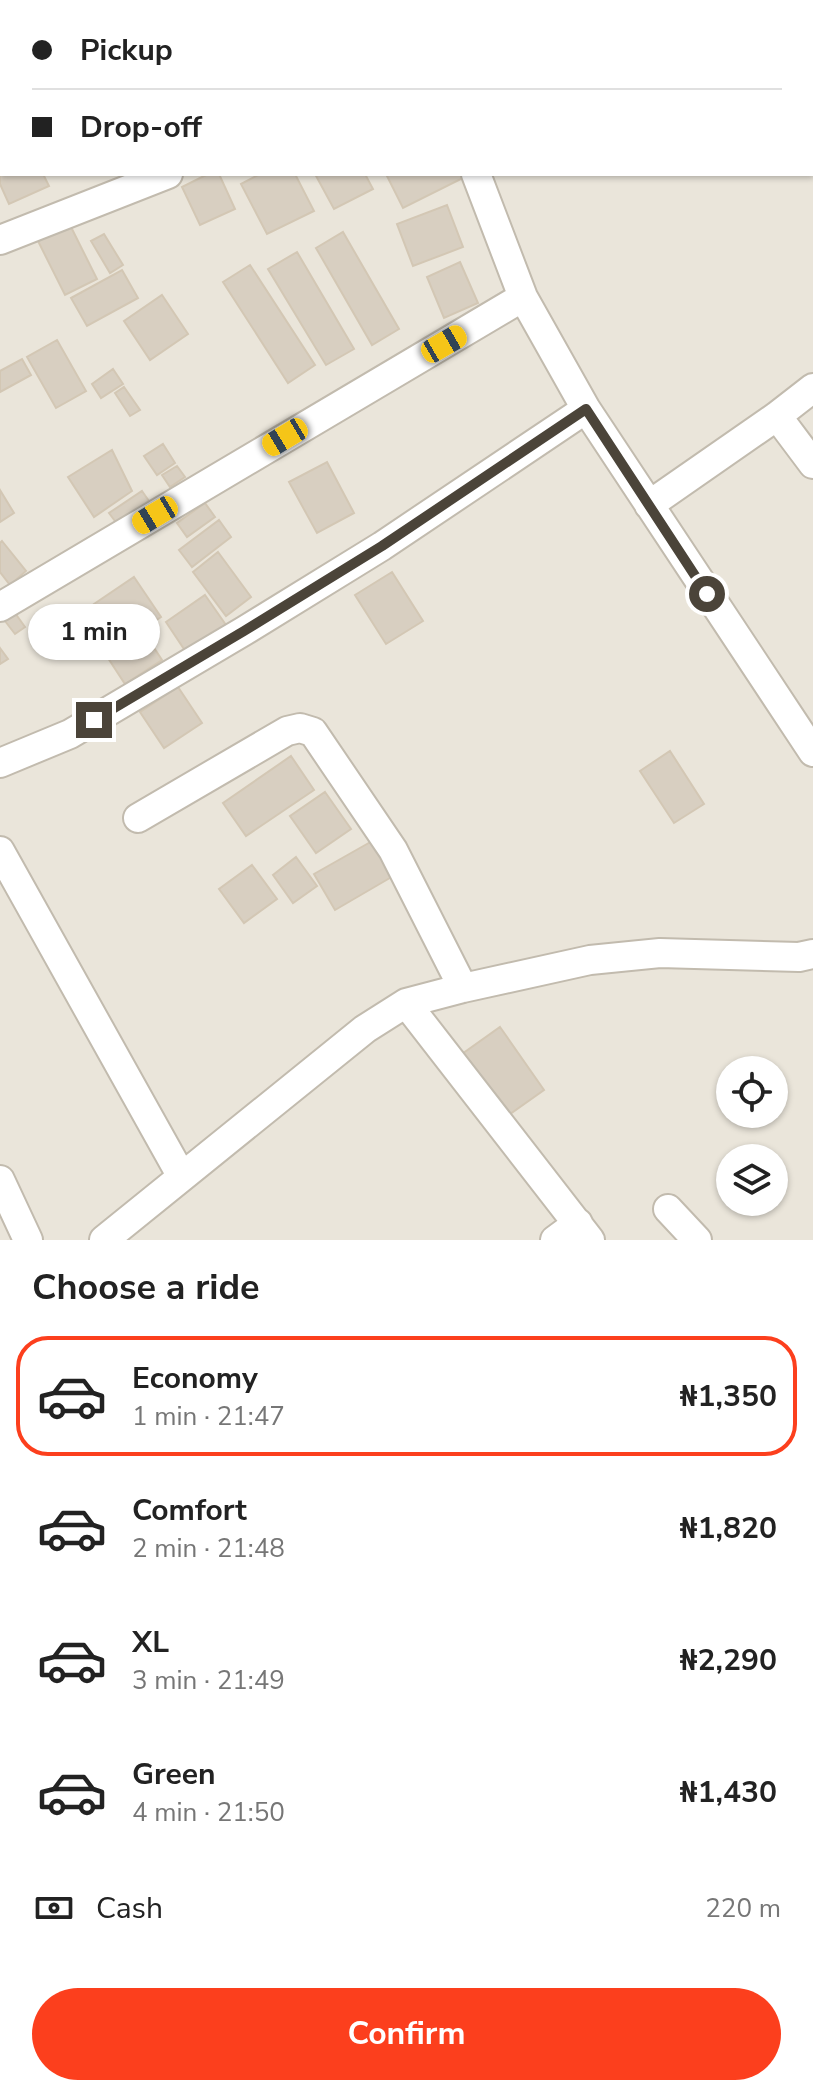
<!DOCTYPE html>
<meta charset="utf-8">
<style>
body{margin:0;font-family:"Nunito Sans",sans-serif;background:#f2f2f2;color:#222;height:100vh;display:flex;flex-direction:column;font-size:30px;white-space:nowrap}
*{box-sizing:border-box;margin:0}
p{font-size:26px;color:#767676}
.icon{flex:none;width:44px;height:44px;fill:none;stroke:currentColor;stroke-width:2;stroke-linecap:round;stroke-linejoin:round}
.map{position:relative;height:1240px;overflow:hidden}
.side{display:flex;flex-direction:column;background:#fff;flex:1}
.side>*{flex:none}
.hud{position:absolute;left:0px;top:0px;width:814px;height:176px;box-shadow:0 2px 6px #0004;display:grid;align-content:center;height:176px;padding:0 32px;background:#fff}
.controls{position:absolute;left:716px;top:1056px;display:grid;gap:16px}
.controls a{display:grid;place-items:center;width:72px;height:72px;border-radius:50%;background:#fff;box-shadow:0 2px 6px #0004;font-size:40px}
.end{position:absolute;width:36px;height:36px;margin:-18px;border:10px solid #4b4439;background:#fff;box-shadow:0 0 0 4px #fff}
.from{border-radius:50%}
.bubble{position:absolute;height:56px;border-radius:28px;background:#fff;box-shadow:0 2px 6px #0004;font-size:26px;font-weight:700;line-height:56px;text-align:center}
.car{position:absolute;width:24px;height:48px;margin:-24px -12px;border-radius:10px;box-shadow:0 0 6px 2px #0007;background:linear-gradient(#f5c518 24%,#345 0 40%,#f5c518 0 76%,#345 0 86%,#f5c518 0)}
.hud b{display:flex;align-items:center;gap:28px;height:76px;font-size:30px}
.hud b+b{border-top:2px solid #e0e0e0}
.hud i{width:20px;height:20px;background:#222}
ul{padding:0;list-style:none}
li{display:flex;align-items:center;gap:24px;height:120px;margin:0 16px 12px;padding:0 16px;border:4px solid transparent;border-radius:32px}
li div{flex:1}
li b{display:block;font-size:30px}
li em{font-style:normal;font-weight:700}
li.selected{border-color:#fc3f1d}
li>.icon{width:72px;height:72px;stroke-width:1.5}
h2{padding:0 32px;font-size:36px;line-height:96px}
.pay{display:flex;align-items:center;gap:20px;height:88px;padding:0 32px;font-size:30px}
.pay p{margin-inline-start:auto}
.button{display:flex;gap:16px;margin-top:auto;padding:16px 32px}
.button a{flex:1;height:92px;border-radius:48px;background:#fc3f1d;color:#fff;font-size:32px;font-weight:700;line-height:92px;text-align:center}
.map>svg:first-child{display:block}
.residential{fill:#eae5da;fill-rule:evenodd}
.building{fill:#d8cfc1;stroke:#d3c7b4;stroke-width:2}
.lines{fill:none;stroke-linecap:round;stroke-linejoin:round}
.minor-casing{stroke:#c2bbae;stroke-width:32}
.minor{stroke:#fff;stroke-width:28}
.route{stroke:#4b4439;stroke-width:10}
</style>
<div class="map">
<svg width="813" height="1240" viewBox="0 0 813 1240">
<rect width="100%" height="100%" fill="#f6f3ec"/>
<!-- residential -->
<path class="residential" d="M0,0H813V1240H0ZM2,2H812V174H2ZM730,1070H774V1114H730ZM730,1158H774V1202H730Z"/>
<!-- building -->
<path class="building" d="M0,123H2V174H43L49,186L9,204L0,184Z
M208,174H219L235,209L200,225L182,187Z
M260,174H295L314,211L267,234L241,184Z
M315,174H365L373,189L334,209Z
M386,174H465L467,176L403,208Z
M447,205L463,247L413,266L397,224Z
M70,225L97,279L65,295L38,241Z
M343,232L399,329L372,345L316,248Z
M104,234L123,265L110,273L91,241Z
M297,252L354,349L326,365L268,269Z
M460,262L478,303L444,318L427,277Z
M250,265L315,365L288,383L223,282Z
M122,270L138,298L87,326L71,298Z
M162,295L188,334L150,360L124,321Z
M57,340L86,391L56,408L27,357Z
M22,359L31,375L0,392V371Z
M113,369L123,384L101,398L92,384Z
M124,387L140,410L130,416L115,393Z
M163,444L175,463L157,475L144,456Z
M112,450L132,491L94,517L68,477Z
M327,462L354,513L317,533L289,482Z
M177,466L185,477L170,487L162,475Z
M0,490L14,513L0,522Z
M142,491L151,504L118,525L109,513Z
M205,503L215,517L187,537L177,523Z
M219,520L231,537L192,567L179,550Z
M2,541L26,571L10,585L0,572V543Z
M218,552L251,597L226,616L193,572Z
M392,572L423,621L386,644L355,595Z
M134,577L161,617L121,644L94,604Z
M205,595L226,625L186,652L166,622Z
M15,613L25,627L15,634L5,621Z
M145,634L162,660L125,684L108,658Z
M0,648L8,659L0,664Z
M178,687L202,723L164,748L140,712Z
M670,751L704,804L674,823L640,771Z
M291,756L314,790L246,836L223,803Z
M325,792L351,829L316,853L290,816Z
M374,840L395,875L335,910L314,874Z
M296,857L317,886L293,903L273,875Z
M252,865L277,899L244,923L219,889Z
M500,1027L544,1090L506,1117L462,1054Z"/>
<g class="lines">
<!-- minor casing -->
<g class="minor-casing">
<path id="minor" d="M391,0L392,2
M812,96L813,92
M476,174L523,297L586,409L813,752
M0,240L168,174
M777,416L813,464
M649,505L777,416L813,388
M0,607L523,297
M0,763L70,734L244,631L382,546L586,409
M138,818L287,731L300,728L313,732L393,850L463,988
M0,851L182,1177
M406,1003L590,1240
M0,1180L28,1240
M668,1209L697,1240
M104,1240L365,1029L406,1003L463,988L590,960L660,953L799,957L813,954
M555,1240L578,1223"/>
</g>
<!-- minor -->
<use href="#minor" class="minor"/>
</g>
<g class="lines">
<!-- route -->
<path class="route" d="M94,720L244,631L382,546L586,409L707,594"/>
</g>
</svg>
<div class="controls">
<a><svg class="icon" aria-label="locate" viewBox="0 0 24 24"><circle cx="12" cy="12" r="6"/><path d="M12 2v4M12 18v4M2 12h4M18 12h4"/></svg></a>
<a><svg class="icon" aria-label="layers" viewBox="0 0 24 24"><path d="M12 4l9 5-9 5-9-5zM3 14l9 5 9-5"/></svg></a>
</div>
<i class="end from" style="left:707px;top:594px"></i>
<i class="end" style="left:94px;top:720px"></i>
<div class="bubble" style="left:28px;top:604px;width:132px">1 min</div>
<i class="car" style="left:444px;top:344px;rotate:60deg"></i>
<i class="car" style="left:285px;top:437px;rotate:239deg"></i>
<i class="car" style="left:155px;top:515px;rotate:239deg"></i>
<div class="hud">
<b><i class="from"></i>Pickup</b>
<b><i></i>Drop-off</b>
</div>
</div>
<section class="side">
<h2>Choose a ride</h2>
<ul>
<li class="selected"><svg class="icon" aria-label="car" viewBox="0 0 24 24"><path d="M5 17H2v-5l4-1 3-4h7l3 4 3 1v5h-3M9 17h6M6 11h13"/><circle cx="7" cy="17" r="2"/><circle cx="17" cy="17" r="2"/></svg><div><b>Economy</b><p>1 min · 21:47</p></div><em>₦1,350</em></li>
<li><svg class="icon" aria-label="car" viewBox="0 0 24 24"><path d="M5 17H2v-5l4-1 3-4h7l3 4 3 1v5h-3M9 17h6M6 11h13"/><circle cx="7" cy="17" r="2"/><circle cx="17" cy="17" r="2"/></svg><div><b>Comfort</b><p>2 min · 21:48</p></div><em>₦1,820</em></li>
<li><svg class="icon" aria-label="car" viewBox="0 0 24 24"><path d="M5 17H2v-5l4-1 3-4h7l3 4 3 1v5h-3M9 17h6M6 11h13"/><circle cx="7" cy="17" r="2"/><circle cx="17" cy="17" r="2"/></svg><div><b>XL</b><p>3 min · 21:49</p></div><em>₦2,290</em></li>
<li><svg class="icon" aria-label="car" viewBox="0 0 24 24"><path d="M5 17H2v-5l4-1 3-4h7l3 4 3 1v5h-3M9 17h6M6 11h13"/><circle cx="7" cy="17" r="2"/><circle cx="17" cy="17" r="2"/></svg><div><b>Green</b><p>4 min · 21:50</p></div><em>₦1,430</em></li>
</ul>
<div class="pay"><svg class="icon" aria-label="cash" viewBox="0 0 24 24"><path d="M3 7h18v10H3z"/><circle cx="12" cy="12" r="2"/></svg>Cash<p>220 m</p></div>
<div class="button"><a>Confirm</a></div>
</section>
